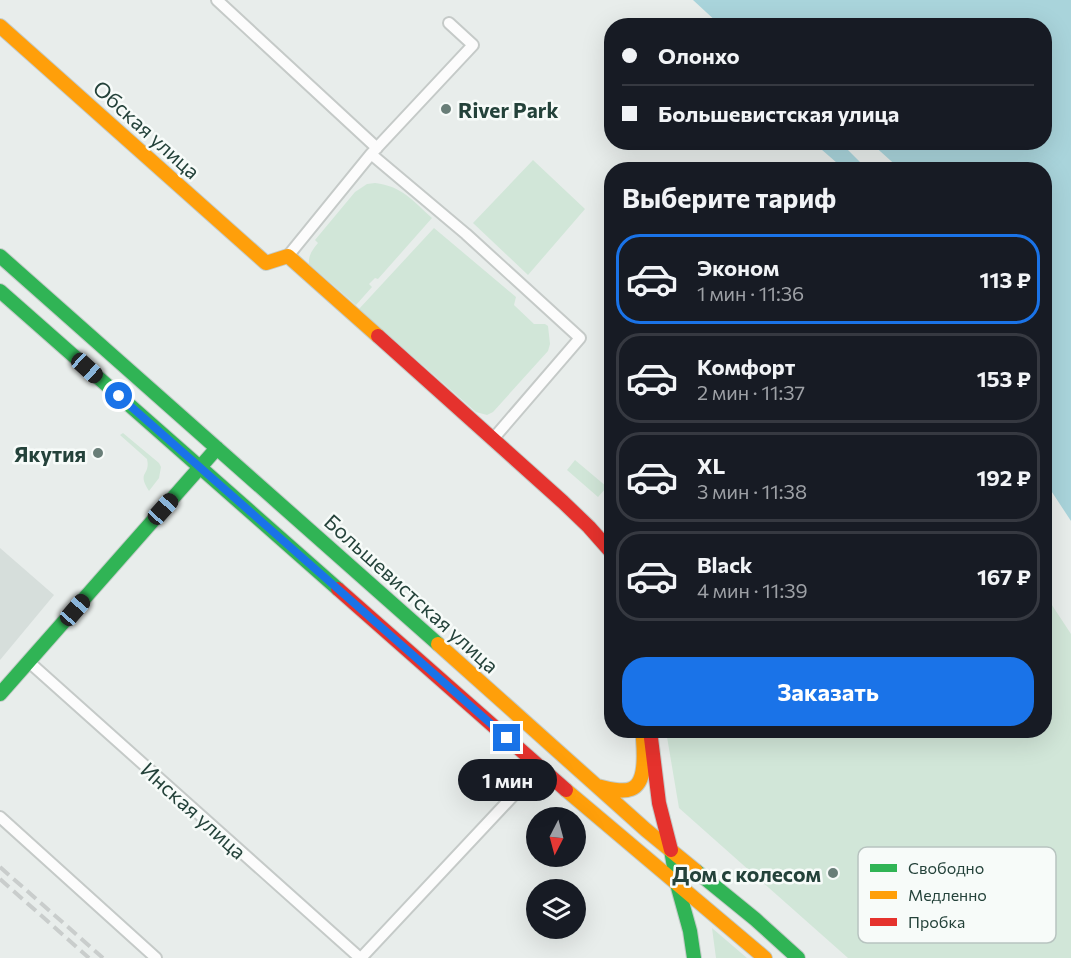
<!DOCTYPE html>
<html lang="ru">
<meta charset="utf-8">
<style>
body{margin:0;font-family:Commissioner,sans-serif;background:#20242c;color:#f1f3f6;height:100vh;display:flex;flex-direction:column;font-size:22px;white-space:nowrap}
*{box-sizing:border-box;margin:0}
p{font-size:20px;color:#9ea1a6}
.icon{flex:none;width:33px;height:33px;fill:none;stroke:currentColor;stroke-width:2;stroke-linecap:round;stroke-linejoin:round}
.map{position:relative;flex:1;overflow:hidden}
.side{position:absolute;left:604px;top:162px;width:448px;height:576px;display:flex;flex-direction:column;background:#171b24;border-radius:24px;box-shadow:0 6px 24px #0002}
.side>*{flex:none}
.banner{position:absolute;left:604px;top:18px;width:448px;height:132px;border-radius:24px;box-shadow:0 6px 24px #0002;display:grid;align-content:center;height:132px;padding:0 18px;background:#171b24}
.needle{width:39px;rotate:186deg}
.fabs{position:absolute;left:526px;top:807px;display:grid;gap:12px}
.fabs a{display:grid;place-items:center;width:60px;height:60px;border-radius:50%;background:#171b24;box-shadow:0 6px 24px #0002;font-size:30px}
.end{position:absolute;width:27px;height:27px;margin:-14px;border:8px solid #1a73e8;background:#fff;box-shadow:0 0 0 3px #fff}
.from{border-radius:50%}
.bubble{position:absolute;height:42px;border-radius:21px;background:#171b24;box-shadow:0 6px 24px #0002;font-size:20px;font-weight:700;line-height:42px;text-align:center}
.car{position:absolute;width:18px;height:36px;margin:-18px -9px;border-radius:8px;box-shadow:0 0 4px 2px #0007;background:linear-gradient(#222 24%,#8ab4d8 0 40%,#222 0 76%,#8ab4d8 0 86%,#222 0)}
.banner b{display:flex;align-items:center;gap:21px;height:57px;font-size:22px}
.banner b+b{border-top:2px solid #363941}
.banner i{width:15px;height:15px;background:#f1f3f6}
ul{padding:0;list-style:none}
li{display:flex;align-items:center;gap:18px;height:90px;margin:0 12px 9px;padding:0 6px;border:3px solid #363941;border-radius:24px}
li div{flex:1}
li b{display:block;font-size:22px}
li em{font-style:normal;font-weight:700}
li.on{border-color:#1a73e8}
li>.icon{width:54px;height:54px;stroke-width:1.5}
h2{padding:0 18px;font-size:27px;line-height:72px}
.primary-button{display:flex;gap:12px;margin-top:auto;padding:12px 18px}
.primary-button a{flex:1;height:69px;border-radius:24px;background:#1a73e8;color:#fff;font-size:24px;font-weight:700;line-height:69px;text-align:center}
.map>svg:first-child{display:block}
.built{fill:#d6dedb}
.green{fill:#d1e6d8}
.water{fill:#a9d4db}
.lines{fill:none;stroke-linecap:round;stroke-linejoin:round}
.street-casing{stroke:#c5cac8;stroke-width:14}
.fast-casing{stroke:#c3cbc8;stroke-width:16}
.slow-casing{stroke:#c3cbc8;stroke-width:16}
.jam-casing{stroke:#c3cbc8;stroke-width:16}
.street{stroke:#fcfcfc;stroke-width:10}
.fast{stroke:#30b455;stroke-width:14}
.slow{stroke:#ff9f0a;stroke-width:14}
.jam{stroke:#e5322d;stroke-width:14}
.rail{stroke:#c9cdcc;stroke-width:4;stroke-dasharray:12 6;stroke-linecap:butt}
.route{stroke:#1a73e8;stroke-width:8}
.poi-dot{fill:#697e78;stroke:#f7fbf9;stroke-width:2}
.labels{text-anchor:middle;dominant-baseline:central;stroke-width:5;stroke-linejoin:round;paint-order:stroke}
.poi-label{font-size:21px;font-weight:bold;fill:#24423a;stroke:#f7fbf9;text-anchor:end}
.street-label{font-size:21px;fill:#24423a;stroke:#f7fbf9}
.key{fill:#f7fbf9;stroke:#b8c4c0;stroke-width:1.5}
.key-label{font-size:16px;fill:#24423a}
</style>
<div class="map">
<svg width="1071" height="958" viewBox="0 0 1071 958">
<rect width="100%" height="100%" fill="#e8edeb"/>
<!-- built -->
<path class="built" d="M0,548L54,595L0,660Z"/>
<!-- green -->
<path class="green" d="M533,160L585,209L528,275L473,223Z
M375,183C402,186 413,201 432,218L378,279L375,278L369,284L372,287L356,305L309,264C308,255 313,249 318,243L315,240L355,192L367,184Z
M434,228L516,297L514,305L534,324H545L548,326L550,344L548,351L493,412L487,415L476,412L359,309Z
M123,433L159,463L161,467L159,478L149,491C136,471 151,476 147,459L120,435Z
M575,460L607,487L598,497L567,470Z
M1046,596L1071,634V958H848L679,808L666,731L1046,730Z
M712,928L747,958H716Z"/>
<!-- water -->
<path class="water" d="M693,0H1071V521L1046,483V319L1047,318L1046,316V170L900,169L871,143L1046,142V26H746L738,19L733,25H718L719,24Z
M814,143H841L867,169H844Z"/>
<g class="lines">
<!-- street casing -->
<g class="street-casing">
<path id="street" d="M217,0L377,148
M371,154L466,234L580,338L493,439
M288,256L371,154L473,45L449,23
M29,662L360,958
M0,817L156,958
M361,958L540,767"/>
</g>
<!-- fast casing -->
<g class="fast-casing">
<path id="fast" d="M0,256L438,644
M0,291L338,589
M0,694L217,448
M671,850L677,884L690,931L694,958
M696,871L755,919L798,958"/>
</g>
<!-- slow casing -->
<g class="slow-casing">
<path id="slow" d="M0,26L266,263L288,256L378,336
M438,644L646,830L696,871
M597,786C607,788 621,793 631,789C647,783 644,753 643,739
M566,790L765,958"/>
</g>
<!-- jam casing -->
<g class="jam-casing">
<path id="jam" d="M378,336L563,502L589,527L612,553
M338,589L566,790
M650,730L659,803L671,850"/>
</g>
<!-- street -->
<use href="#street" class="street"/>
<!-- fast -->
<use href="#fast" class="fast"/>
<!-- slow -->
<use href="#slow" class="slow"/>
<!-- jam -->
<use href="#jam" class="jam"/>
<!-- rail -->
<path class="rail" d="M0,867L103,958
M0,879L89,958"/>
</g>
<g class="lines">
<!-- route -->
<path class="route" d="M119,396L507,738"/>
</g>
<!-- markers -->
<g class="poi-dot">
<circle cx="446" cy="109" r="6"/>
<circle cx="98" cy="453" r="6"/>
<circle cx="833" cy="873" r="6"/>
</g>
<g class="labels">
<!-- poi labels -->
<g class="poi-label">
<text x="458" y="109" text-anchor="start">River Park</text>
<text x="86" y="453">Якутия</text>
<text x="821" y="873">Дом с колесом</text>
</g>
<!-- street labels -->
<g class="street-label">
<text transform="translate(147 129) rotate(42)">Обская улица</text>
<text transform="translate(412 593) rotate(42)">Большевистская улица</text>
<text transform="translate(194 810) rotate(42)">Инская улица</text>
</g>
</g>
<!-- legend -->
<rect x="858" y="847" width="198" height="96" rx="9" class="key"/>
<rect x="870" y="864" width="27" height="8" fill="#30b455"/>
<rect x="870" y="891" width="27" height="8" fill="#ff9f0a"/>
<rect x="870" y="918" width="27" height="8" fill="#e5322d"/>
<g class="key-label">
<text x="908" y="874">Свободно</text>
<text x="908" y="901">Медленно</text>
<text x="908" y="928">Пробка</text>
</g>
</svg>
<div class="fabs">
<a><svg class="needle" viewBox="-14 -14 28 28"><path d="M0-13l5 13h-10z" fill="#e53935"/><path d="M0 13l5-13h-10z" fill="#9ea1a6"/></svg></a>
<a><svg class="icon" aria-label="layers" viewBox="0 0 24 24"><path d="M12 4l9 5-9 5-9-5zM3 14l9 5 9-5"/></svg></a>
</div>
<i class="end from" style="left:119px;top:396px"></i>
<i class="end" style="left:507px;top:738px"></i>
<div class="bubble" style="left:458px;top:759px;width:99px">1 мин</div>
<i class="car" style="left:87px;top:368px;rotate:132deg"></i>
<i class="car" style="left:163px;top:509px;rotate:42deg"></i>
<i class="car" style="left:75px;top:610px;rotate:41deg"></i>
<div class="banner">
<b><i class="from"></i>Олонхо</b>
<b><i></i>Большевистская улица</b>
</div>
<section class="side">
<h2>Выберите тариф</h2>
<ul>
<li class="on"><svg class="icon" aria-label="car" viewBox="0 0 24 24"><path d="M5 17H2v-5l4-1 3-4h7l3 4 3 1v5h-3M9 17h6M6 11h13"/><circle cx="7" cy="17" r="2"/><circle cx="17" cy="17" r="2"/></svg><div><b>Эконом</b><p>1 мин · 11:36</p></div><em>113 ₽</em></li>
<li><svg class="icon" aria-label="car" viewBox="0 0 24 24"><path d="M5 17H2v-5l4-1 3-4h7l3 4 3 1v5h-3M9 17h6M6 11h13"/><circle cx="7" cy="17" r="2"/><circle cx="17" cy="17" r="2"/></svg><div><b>Комфорт</b><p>2 мин · 11:37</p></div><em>153 ₽</em></li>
<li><svg class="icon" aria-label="car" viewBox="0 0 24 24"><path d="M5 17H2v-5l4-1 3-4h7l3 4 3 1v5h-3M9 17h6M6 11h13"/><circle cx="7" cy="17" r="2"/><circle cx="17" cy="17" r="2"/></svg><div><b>XL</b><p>3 мин · 11:38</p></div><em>192 ₽</em></li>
<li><svg class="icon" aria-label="car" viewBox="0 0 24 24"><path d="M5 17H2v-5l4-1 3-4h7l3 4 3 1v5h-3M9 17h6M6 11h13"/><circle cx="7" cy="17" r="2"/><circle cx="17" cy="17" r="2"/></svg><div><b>Black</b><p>4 мин · 11:39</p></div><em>167 ₽</em></li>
</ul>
<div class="primary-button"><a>Заказать</a></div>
</section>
</div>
